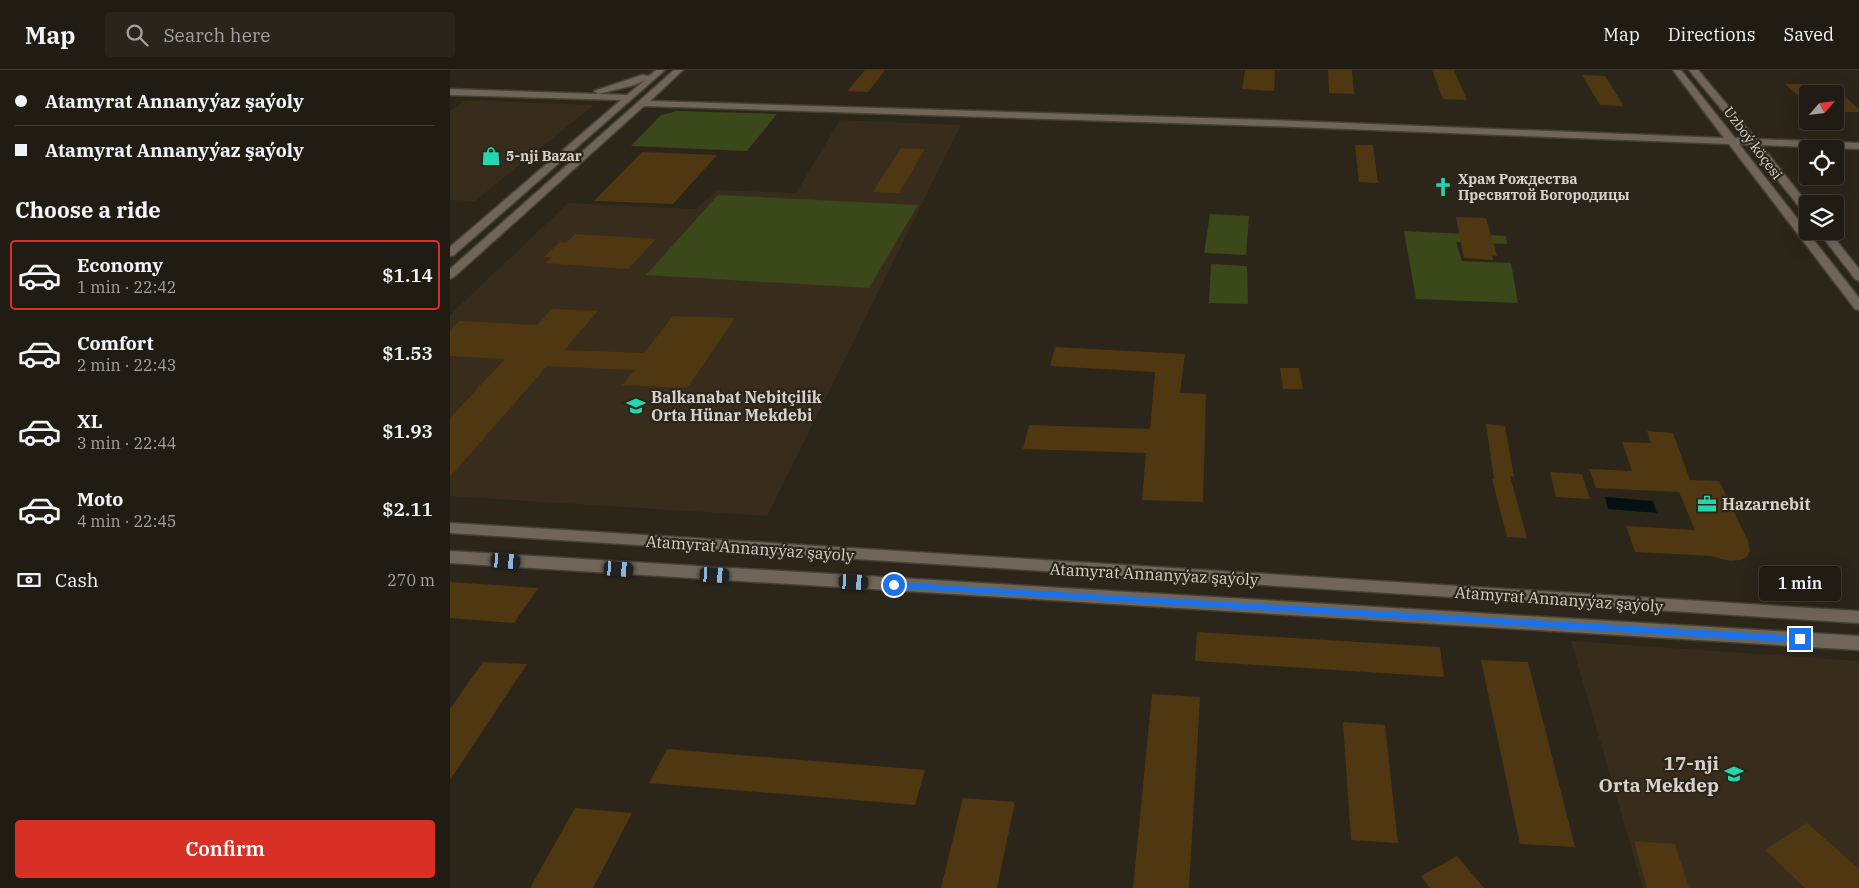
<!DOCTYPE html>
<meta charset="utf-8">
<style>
body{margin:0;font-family:"IBM Plex Serif",serif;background:#29251c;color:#f1f3f6;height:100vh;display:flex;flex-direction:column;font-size:19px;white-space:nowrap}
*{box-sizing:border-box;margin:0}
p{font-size:16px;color:#a2a1a0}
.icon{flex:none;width:28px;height:28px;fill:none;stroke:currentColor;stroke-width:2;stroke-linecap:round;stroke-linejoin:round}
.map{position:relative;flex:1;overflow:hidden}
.details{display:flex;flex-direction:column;background:#211c13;width:450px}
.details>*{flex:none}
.top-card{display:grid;align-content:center;height:110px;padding:0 15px;background:#211c13}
.needle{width:32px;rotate:62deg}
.controls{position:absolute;left:1349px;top:15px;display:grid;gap:10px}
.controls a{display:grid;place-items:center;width:45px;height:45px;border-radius:5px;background:#211c13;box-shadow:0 5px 20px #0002,0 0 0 1px #3e3a33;font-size:25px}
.end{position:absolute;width:22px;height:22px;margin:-11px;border:6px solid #1a73e8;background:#fff;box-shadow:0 0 0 2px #fff}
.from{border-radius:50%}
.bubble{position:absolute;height:35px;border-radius:5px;background:#211c13;box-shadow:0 5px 20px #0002,0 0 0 1px #3e3a33;font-size:16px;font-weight:600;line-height:35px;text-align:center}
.car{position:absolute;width:15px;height:30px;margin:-15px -8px;border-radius:6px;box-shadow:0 0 4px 1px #0007;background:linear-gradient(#222 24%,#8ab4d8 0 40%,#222 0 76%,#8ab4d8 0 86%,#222 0)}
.top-card b{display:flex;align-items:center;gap:18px;height:48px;font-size:19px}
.top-card b+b{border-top:1px solid #3e3a33}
.top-card i{width:12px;height:12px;background:#f1f3f6}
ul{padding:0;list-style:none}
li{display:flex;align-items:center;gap:15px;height:70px;margin:0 10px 8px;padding:0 5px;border:2px solid transparent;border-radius:5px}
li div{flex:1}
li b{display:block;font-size:19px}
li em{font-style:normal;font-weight:600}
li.active{border-color:#d93025}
li>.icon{width:45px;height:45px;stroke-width:1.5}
h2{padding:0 15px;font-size:22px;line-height:60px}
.pay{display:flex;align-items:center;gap:12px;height:55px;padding:0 15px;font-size:19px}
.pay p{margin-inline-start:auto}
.cta{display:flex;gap:10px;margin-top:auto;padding:10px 15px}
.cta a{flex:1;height:58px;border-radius:5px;background:#d93025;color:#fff;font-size:20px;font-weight:600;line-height:58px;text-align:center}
header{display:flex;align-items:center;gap:30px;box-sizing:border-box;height:70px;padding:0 25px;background:#211c13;border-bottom:1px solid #3e3a33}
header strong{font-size:24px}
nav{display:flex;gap:28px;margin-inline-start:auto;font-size:18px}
.search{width:350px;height:45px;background:#29251c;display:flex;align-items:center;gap:12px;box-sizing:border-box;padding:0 18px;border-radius:5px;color:#a2a1a0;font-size:19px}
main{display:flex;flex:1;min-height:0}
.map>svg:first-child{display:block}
.built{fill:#382d1c}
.green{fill:#3b4819}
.water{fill:#041014}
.building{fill:#4f3811}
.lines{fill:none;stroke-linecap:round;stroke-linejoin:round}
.minor-casing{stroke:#464137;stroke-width:3}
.minor{fill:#6f6659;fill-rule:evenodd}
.route{fill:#1a73e8}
.labels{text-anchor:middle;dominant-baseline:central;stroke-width:4.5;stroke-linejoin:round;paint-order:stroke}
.far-street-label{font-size:14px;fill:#d6d1ca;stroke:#2c2519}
.far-poi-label{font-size:14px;font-weight:bold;fill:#d6d1ca;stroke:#2c2519;text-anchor:start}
.poi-label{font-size:16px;font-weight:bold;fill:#d6d1ca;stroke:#2c2519;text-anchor:start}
.street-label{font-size:16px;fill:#d6d1ca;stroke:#2c2519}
.near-poi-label{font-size:19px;font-weight:bold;fill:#d6d1ca;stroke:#2c2519;text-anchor:end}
</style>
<header>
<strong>Map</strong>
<div class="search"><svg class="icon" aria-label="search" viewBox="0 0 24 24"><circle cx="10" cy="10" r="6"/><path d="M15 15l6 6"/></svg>Search here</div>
<nav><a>Map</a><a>Directions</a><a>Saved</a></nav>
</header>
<main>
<section class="details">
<div class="top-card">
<b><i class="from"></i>Atamyrat Annanyýaz şaýoly</b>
<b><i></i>Atamyrat Annanyýaz şaýoly</b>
</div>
<h2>Choose a ride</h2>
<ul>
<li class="active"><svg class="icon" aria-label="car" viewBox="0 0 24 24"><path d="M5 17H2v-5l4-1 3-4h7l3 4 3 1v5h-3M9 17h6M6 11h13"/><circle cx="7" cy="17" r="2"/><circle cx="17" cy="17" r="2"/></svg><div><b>Economy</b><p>1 min · 22:42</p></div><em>$1.14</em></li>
<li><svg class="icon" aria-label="car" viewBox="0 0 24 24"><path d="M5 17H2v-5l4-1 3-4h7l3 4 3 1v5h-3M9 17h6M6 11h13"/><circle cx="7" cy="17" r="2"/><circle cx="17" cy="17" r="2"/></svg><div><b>Comfort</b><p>2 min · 22:43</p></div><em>$1.53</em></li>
<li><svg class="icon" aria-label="car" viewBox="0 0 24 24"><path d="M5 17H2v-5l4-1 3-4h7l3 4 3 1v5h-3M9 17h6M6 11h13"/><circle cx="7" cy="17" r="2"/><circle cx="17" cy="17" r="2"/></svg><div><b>XL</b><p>3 min · 22:44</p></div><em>$1.93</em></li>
<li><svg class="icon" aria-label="car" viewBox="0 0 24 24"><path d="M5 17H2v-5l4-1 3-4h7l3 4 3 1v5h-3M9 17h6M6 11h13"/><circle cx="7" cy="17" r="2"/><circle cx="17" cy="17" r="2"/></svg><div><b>Moto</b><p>4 min · 22:45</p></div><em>$2.11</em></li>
</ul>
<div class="pay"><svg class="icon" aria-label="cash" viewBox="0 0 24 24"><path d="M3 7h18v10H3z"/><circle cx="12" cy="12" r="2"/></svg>Cash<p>270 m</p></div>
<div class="cta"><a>Confirm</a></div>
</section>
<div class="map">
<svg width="1409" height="818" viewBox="0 0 1409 818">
<rect width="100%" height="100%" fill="#2c2519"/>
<!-- built -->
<path class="built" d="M16,30L144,35L25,131L0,130V41Z
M390,50L511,55L317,446L0,426V245L118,133L246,139L267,120L346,123Z
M1121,571L1409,591V818H1193Z"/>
<!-- green -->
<path class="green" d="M227,41L327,44L297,81L181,76L211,45Z
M268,125L468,135L419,218L196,205Z
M760,144L799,146L796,185L754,183Z
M954,161L1056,166L1057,174L1006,172L1012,191L1061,193L1068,233L966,229Z
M761,194L797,196L798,234L759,233Z"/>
<!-- water -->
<path class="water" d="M1155,427L1203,431L1207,443L1158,439Z"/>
<!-- building -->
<path class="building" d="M415,0H435L418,22L397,21Z
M795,0H825L824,21L792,19Z
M878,0H902L904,24L879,23Z
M982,0H1004L1017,30L993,29Z
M1132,5L1155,6L1174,36L1150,35Z
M1335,14H1380L1409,39V42H1385V24H1358V34Z
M905,75H923L928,113L909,112Z
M451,78L475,79L449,123L423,122Z
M192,82L267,85L223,134L144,131Z
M1006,147L1036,148L1047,186L1042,185L1043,190L1014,188Z
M125,164L206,169L178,199L95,193L102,187H94L110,172L116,173Z
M102,239L148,241L114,280L194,283L223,246L285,248L237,318L172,315L184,300L97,296L0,407V348L55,289L0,286V260L9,251L87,255Z
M605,277L735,284L730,323L756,324L753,432L692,430L696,383L573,379L579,355L700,359L705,302L600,296Z
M830,298H849L853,319H833Z
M1036,354L1055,356L1064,407L1060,406L1077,468L1057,467L1042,409H1044Z
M1197,361L1223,363L1240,410L1269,411L1298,471L1300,481L1297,487L1290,490L1280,491L1261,486L1185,482L1176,456L1245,460L1229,422L1146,418L1139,399L1182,401L1172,372L1201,373Z
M1100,402L1132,404L1140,429L1106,427Z
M0,512L88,518L64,553L0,548Z
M747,562L990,577L994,607L745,591Z
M1031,590L1078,592L1125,777L1070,774Z
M33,592L77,594L0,710V639Z
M702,624L750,627L739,818H683Z
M893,652L935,655L948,773L901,770Z
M217,679L475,700L465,735L199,713Z
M513,728L565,732L547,818H491Z
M125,738L182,743L143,818H80Z
M1357,753L1409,799V818H1355L1315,780Z
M1184,771L1225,774L1239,818H1197Z
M1007,786L1034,818H980L971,806Z"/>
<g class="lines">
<!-- minor casing -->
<g class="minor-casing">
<path id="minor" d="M206,0H215L4,185L0,186V177L171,30L0,25V19L177,25L194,11L181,16L148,24L144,21L192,5L199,6Z
M224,0H233L200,31L818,50L1274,68L1223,0H1231L1285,68L1296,69L1239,0H1248L1306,69L1409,73V79L1311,75L1358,134V144L1354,143L1300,75L1289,74L1409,228V240L1405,239L1279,74L818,56L194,36L4,207L0,209V199Z
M1368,161H1379L1409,199V211L1405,209Z
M0,453L1409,541V553L0,463Z
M0,481L1409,566V580L0,493Z"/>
</g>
<!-- minor -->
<use href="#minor" class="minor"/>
</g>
<!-- route -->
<path class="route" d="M441,512L1350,566L1355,569L1350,573L444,518L439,515Z"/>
<!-- icons -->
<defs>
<g id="shop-bare" transform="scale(1.5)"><path d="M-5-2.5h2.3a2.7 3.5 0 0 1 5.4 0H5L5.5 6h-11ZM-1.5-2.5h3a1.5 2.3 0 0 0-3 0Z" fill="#24d5ae" stroke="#2c2519" stroke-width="2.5" paint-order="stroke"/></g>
<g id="church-bare" transform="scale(1.5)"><path d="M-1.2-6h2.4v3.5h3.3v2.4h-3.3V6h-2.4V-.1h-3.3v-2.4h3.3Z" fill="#24d5ae" stroke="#2c2519" stroke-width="2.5" paint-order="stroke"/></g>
<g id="university-bare" transform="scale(1.5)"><path d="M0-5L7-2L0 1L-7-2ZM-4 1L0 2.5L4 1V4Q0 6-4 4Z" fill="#24d5ae" stroke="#2c2519" stroke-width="2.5" paint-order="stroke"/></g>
<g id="office-bare" transform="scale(1.5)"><path d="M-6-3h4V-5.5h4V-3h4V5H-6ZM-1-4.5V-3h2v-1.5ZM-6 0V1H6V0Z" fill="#24d5ae" stroke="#2c2519" stroke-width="2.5" paint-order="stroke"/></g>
<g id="school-bare" transform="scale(1.5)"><path d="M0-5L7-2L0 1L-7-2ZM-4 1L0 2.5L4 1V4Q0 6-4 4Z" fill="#24d5ae" stroke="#2c2519" stroke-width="2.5" paint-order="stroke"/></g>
</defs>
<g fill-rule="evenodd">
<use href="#shop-bare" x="41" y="86"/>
<use href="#church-bare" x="993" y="117"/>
<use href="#university-bare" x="186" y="336"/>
<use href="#office-bare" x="1257" y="434"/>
<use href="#school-bare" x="1284" y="704"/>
</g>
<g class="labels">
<!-- far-street labels -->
<g class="far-street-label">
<text transform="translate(1303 73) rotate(53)">Uzboý köçesi</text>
</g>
<!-- far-poi labels -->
<g class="far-poi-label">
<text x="56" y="86">5-nji Bazar</text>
<text x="1008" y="109">Храм Рождества<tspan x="1008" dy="16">Пресвятой Богородицы</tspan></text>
</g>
<!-- poi labels -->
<g class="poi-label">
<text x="201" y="327">Balkanabat Nebitçilik<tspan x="201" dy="18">Orta Hünar Mekdebi</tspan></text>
<text x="1272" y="434">Hazarnebit</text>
</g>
<!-- street labels -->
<g class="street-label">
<text transform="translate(300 478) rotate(4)">Atamyrat Annanyýaz şaýoly</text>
<text transform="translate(704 504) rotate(3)">Atamyrat Annanyýaz şaýoly</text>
<text transform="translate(1109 529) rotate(4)">Atamyrat Annanyýaz şaýoly</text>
</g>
<!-- near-poi labels -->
<g class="near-poi-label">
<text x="1269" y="693">17-nji<tspan x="1269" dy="22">Orta Mekdep</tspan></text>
</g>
</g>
</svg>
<div class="controls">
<a><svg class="needle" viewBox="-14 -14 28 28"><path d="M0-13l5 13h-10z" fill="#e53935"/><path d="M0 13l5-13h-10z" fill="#a2a1a0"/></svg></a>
<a><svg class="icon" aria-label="locate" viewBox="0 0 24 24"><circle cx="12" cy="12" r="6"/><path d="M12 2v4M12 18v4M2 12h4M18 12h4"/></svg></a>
<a><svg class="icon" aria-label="layers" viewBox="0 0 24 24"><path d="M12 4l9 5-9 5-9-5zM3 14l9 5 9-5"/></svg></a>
</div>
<i class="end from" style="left:444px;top:515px"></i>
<i class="end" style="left:1350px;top:569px"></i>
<div class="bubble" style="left:1309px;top:496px;width:82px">1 min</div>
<i class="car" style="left:56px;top:491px;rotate:94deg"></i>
<i class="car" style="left:169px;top:499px;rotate:94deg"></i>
<i class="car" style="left:265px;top:505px;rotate:93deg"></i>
<i class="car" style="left:404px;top:512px;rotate:93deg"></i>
</div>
</main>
